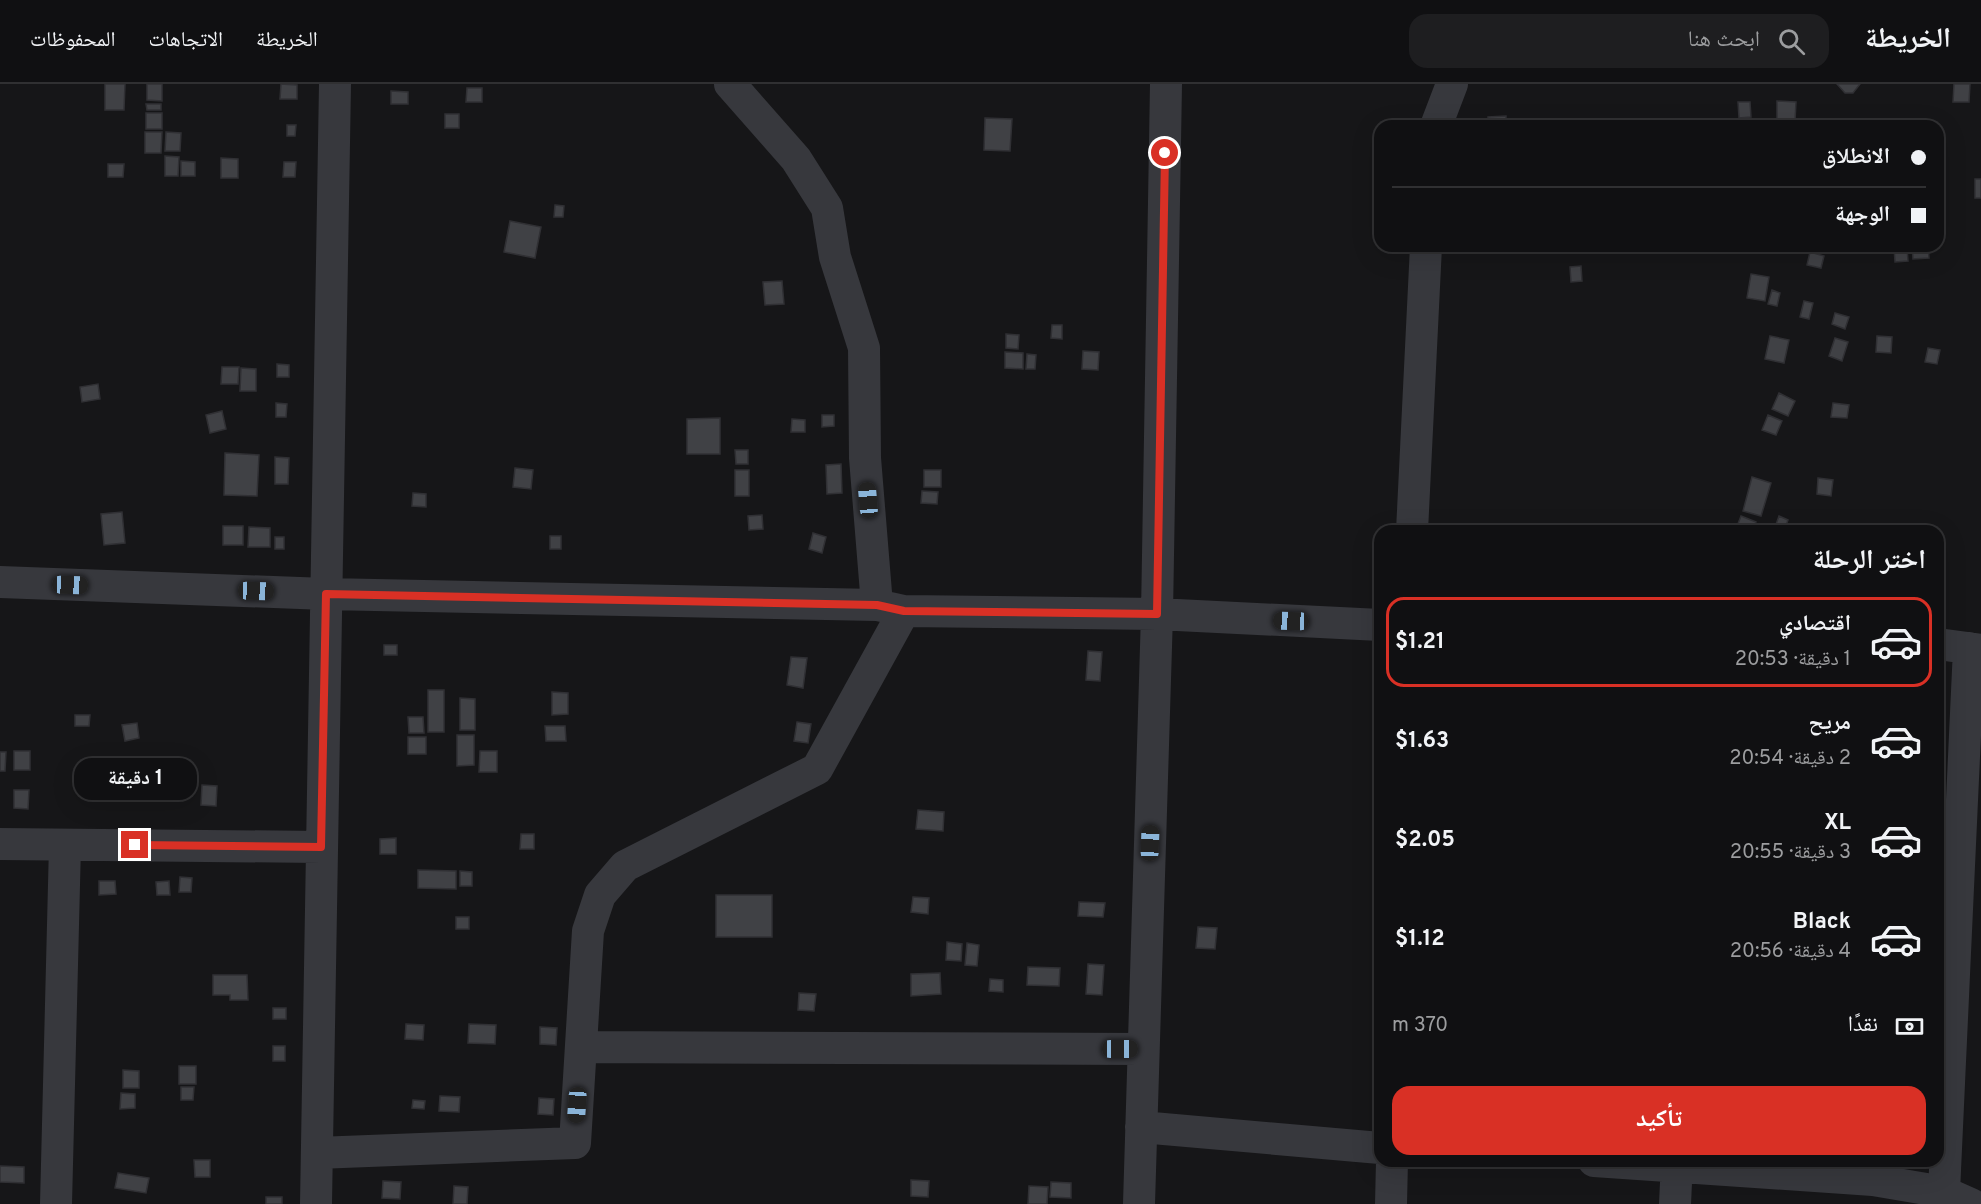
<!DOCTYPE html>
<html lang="ar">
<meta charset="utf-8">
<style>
body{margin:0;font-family:Overpass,"Noto Naskh Arabic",sans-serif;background:#1e1e20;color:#f1f3f6;direction:rtl;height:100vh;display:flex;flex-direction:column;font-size:22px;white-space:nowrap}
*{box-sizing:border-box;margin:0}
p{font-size:20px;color:#9c9d9f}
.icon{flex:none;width:33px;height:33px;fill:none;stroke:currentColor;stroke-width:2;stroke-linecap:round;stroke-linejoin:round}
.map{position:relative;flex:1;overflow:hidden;direction:ltr}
.panel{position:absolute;left:1374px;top:441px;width:570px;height:642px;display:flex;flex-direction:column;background:#101012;border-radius:18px;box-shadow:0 6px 24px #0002,0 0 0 2px #303032;direction:rtl}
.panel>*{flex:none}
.guide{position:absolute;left:1374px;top:36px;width:570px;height:132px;border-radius:18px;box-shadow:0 6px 24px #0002,0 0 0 2px #303032;direction:rtl;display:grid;align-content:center;height:132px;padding:0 18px;background:#101012}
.end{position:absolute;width:27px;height:27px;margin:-14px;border:8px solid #d93025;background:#fff;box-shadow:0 0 0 3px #fff}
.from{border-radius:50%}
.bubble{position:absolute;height:42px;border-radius:18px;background:#101012;box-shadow:0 6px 24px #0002,0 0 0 2px #303032;font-size:20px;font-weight:700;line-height:42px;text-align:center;direction:rtl}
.car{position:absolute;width:18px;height:36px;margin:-18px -9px;border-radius:8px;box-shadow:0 0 4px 2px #0007;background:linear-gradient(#222 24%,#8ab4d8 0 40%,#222 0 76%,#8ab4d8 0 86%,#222 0)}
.guide b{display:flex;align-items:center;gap:21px;height:57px;font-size:22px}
.guide b+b{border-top:2px solid #303032}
.guide i{width:15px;height:15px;background:#f1f3f6}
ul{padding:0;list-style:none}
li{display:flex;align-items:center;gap:18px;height:90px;margin:0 12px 9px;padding:0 6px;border:3px solid transparent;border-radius:18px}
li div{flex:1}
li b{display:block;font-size:22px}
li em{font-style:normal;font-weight:700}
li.active{border-color:#d93025}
li>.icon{width:54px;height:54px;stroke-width:1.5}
h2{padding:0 18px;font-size:27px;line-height:72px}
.pay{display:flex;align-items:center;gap:15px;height:66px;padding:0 18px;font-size:22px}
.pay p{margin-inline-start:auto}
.action{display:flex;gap:12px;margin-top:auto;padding:12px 18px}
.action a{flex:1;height:69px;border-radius:18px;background:#d93025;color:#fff;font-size:24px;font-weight:700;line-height:69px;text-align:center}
header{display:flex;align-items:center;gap:36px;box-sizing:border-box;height:84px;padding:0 30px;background:#101012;border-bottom:2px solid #303032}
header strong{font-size:28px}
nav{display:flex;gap:33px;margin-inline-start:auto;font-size:21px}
.search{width:420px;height:54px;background:#1e1e20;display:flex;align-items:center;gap:15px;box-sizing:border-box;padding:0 21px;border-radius:18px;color:#9c9d9f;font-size:22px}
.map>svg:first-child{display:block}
.building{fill:#404145;stroke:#303034;stroke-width:1.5}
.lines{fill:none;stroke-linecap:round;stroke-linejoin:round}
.street{stroke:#37383d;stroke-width:32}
.route{stroke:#d93025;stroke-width:8}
</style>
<header>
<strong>الخريطة</strong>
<div class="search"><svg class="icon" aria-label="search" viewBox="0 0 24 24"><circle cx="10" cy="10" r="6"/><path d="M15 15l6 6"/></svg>ابحث هنا</div>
<nav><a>الخريطة</a><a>الاتجاهات</a><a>المحفوظات</a></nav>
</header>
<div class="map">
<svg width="1981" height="1120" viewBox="0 0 1981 1120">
<rect width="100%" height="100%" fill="#161618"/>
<!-- building -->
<path class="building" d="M105,0H125L124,26H105Z
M147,0H162V17L147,16Z
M281,0L297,1V15H280Z
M1837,0H1860L1853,9H1845Z
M1954,0H1970L1969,18H1953Z
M467,4H482V18H466Z
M391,7L408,8V20H391Z
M1777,17L1796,18L1795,37H1777Z
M1738,18H1750L1751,33L1739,34Z
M146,20H161V26H147Z
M146,29H162V45H146Z
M445,30H459V44H445Z
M1506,32V42H1488V33Z
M985,34L1012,35L1010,67L984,66Z
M1607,36V42H1586V37Z
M287,41H296L295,52H287Z
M145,48H162L161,69H145Z
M166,48L181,49L180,67H165Z
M165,72L179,73L178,92H165Z
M221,74L238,75V94H221Z
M181,77L195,78V92H181Z
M284,78H296L295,93H283Z
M108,80H124L123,93H108Z
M1975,95H1981V114H1975Z
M555,121L564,122L563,133H554Z
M510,137L541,143L535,174L504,168Z
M1912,162H1928L1929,174L1913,175Z
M1894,163H1907L1908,177L1895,178Z
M1810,168L1824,172L1821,184L1807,181Z
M1581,182L1582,197L1571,198L1570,183Z
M1751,190L1769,193L1765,217L1747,214Z
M782,197L784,220L765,221L763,198Z
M1772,206L1780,209L1777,222L1768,220Z
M1804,217L1813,219L1809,235L1800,233Z
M1835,229L1849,233L1845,245L1832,240Z
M1052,241H1062V255L1051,254Z
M1006,250L1019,251L1018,265L1006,264Z
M1770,252L1789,256L1784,279L1765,275Z
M1877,252L1892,253L1891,269L1876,268Z
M1835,254L1848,258L1842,277L1829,272Z
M1928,264L1940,266L1937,280L1925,278Z
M1083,267L1099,268L1098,286L1082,285Z
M1005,268L1023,269V285L1005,284Z
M1027,270L1036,271L1035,285H1026Z
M277,280L289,281V293H277Z
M222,283H239L238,300H221Z
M241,284L256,285V307H240Z
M98,300L100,315L82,318L80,303Z
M1779,309L1795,317L1788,332L1772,325Z
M276,319L287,320L286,333H276Z
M1833,319L1849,321L1847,334L1831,333Z
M222,327L226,345L210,349L206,331Z
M822,331H834V342L822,343Z
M1768,331L1782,337L1776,351L1762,346Z
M720,334V370H687V335Z
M792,335L805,336V348H791Z
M735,366H748V380H736Z
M225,369L259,371L257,412L224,411Z
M275,373L289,374L288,400H275Z
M841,380L842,409L827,410L826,381Z
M515,384L533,386L531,405L513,403Z
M735,386H749V412H735Z
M924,386H941V403H924Z
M1752,393L1771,399L1761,432L1743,427Z
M1818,394L1833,396L1831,412L1817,410Z
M922,407L938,408L937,420L921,419Z
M413,409L426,410V423L412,422Z
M122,428L125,459L104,461L101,430Z
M762,431L763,445L749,446L748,432Z
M1741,432L1756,438L1753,447L1736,445Z
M1779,432L1788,436L1784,447L1774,446Z
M223,442H243V461H223Z
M249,443L270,444V463H248Z
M813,449L826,453L822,469L809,465Z
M550,452H561V465H550Z
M275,453H284V465H275Z
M384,561H397V571H384Z
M1088,567L1102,568L1100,597L1086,596Z
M791,573L807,574L803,604L787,601Z
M428,606H444V648H428Z
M552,608L568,609V630L552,631Z
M460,614L475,615V646H460Z
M75,631H90L89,642H75Z
M408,633H423L424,649H409Z
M797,638L811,640L808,659L794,657Z
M137,639L139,654L125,657L122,641Z
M545,642H565L566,657H546Z
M457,651H474V681L457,682Z
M408,653H426V670H408Z
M14,667H30V686H14Z
M480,667H497V688H479Z
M0,668H6L5,687H0Z
M202,701L217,702L216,722L201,721Z
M14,706H29L28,725L14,724Z
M918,726L944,728L943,747L916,745Z
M521,750H534V765H520Z
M396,754V770H380V755Z
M418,786L456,787V805L418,804Z
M460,787L472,788V802H460Z
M180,793L192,794L191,808H179Z
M99,797H115L116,810L99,811Z
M169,797L170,811H157L156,798Z
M716,811H772V853H716Z
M913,813L929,814L928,830L911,828Z
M1079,818L1105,819L1103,833L1078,832Z
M456,833H469V845H456Z
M1198,843L1217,844L1215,865L1196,864Z
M947,858L962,860L961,877L946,876Z
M967,859L979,861L977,882L965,881Z
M1088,880L1104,881L1102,911L1086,910Z
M1028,883L1060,884L1059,902L1027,901Z
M940,889L941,910L911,912V890Z
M213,891H247L248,916H230V911H213Z
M990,895L1003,896V908L989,907Z
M799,909L816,910L814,927L798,926Z
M273,924H286V935H273Z
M406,940L424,941L423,956L405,955Z
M469,940L496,941L495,960L468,959Z
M540,943L557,944L556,961L540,960Z
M273,962H285V977H273Z
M179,982H196V1000H179Z
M123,986L139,987V1004H123Z
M181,1003H194L193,1016H181Z
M121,1009L135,1010V1024L120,1025Z
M440,1012L460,1013L459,1028L439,1027Z
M539,1014L554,1015L553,1031L538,1030Z
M413,1016L425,1017L424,1025L412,1024Z
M194,1076H210V1093H195Z
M0,1082L24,1083V1099L0,1098Z
M118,1089L149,1094L146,1109L115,1104Z
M911,1096L929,1097L928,1113L911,1112Z
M383,1097L401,1098L400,1115L382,1114Z
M1051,1098L1071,1099V1114L1050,1113Z
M454,1102L468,1103L467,1120H453Z
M1029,1102L1048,1103L1047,1120H1028Z
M266,1113H282V1120H266Z"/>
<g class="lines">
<!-- street -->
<path class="street" d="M730,0L796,75L827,124L835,173L864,264L865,374L877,521
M1436,42L1452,0
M1412,447L1426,162
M0,498L326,510L877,521L904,527L1157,530L1380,541
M1938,560L1981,566
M0,760L321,763
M581,963L1143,965
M1141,1043L1380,1064
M317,1069L575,1059L588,847L600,811L625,782L817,685L904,527
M1594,1077L1873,1096L1944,1108L1971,1120
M1944,1108L1969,564
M56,1120L65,761
M316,1120L335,0
M1139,1120L1157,530L1166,0
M1391,1120L1392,1077
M1675,1120L1677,1077"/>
</g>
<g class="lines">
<!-- route -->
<path class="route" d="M135,761L321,763L326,510L877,521L904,527L1157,530L1165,69"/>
</g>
</svg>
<i class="end from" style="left:1165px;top:69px"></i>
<i class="end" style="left:135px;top:761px"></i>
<div class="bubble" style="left:74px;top:674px;width:123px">1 دقيقة</div>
<i class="car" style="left:868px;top:416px;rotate:355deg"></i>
<i class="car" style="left:70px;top:501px;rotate:92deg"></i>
<i class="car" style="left:256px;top:507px;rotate:92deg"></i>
<i class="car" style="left:1291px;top:537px;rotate:272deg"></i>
<i class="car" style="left:1150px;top:759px;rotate:2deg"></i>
<i class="car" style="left:1120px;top:965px;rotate:90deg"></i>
<i class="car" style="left:577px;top:1021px;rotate:184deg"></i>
<div class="guide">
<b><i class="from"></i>الانطلاق</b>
<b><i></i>الوجهة</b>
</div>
<section class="panel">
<h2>اختر الرحلة</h2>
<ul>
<li class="active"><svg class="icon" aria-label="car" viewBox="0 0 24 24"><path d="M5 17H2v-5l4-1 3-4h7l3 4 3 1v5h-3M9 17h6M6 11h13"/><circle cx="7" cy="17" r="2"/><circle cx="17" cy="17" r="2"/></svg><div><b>اقتصادي</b><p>1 دقيقة · 20:53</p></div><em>$1.21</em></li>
<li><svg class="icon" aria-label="car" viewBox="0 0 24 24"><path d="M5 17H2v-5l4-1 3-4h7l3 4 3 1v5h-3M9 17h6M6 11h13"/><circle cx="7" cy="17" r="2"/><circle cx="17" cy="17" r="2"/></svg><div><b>مريح</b><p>2 دقيقة · 20:54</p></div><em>$1.63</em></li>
<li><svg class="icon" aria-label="car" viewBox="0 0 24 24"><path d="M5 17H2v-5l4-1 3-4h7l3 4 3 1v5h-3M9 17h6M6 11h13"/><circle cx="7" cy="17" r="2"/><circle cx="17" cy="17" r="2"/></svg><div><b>XL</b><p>3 دقيقة · 20:55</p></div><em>$2.05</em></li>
<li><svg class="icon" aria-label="car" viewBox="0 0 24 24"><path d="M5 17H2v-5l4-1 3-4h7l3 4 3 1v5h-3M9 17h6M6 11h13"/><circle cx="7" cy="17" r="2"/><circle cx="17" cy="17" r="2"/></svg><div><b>Black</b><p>4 دقيقة · 20:56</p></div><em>$1.12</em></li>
</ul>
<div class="pay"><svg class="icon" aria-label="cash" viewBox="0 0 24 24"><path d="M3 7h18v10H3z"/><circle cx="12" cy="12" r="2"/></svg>نقدًا<p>370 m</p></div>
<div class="action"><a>تأكيد</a></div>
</section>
</div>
